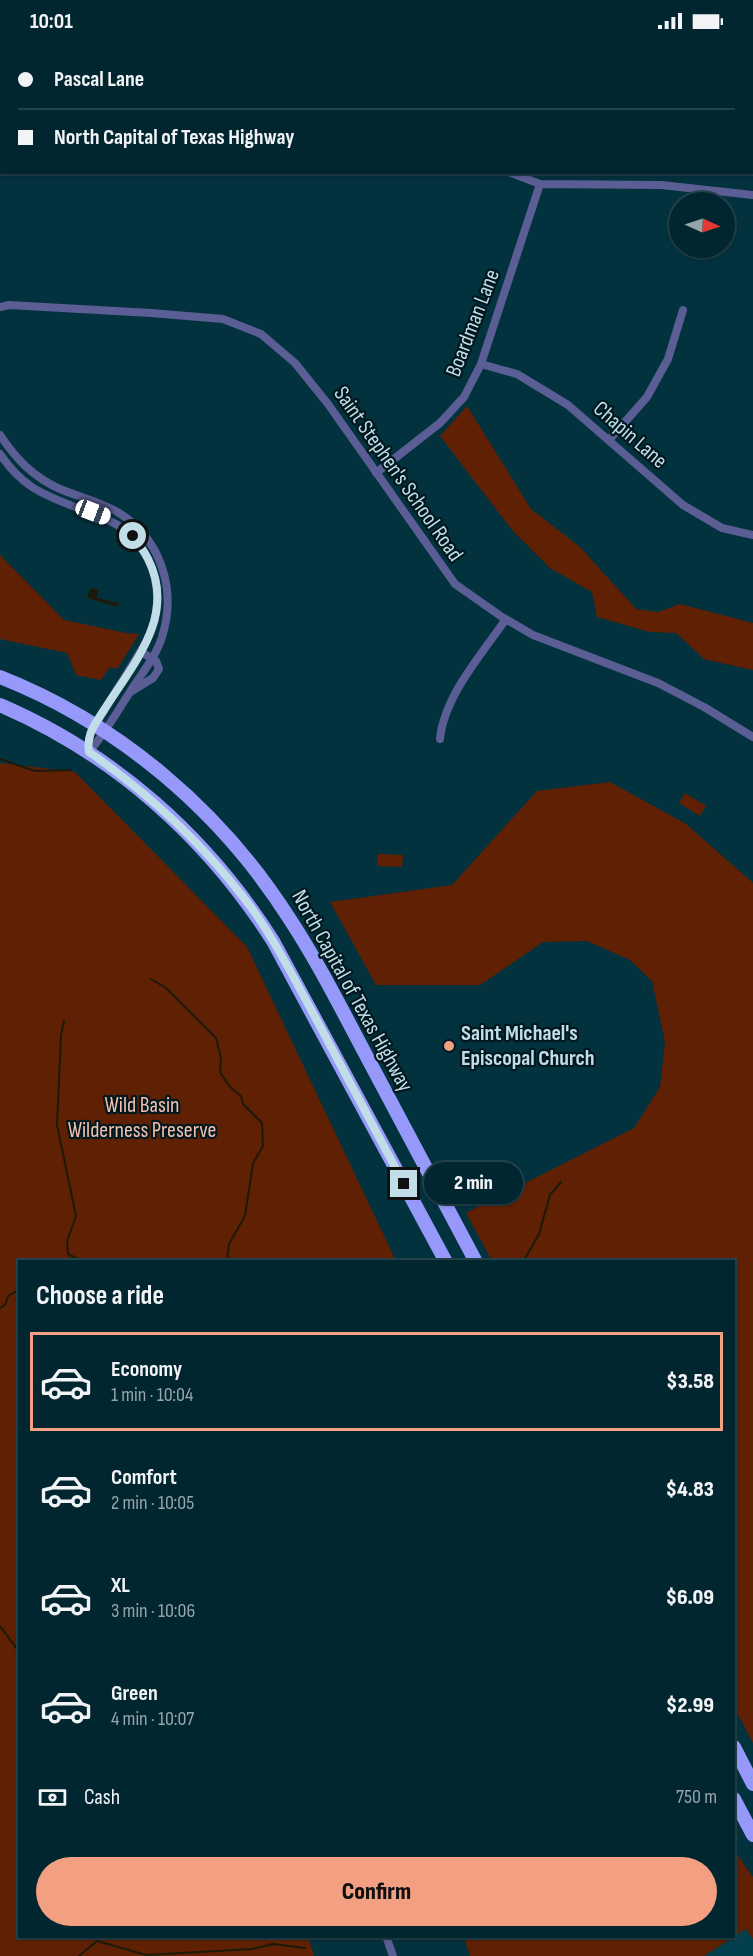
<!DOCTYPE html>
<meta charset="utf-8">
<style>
body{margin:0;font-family:"Sofia Sans Condensed",sans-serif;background:#0c2e37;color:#f1f3f6;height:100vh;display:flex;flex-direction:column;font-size:22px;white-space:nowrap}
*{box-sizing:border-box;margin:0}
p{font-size:20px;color:#96a5aa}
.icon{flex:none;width:33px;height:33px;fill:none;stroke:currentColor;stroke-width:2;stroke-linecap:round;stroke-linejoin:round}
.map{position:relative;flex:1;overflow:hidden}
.details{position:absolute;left:18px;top:1218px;width:717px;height:678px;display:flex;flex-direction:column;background:#02262f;border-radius:0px;box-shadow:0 2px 4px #0004,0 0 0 2px #23434b}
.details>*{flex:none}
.top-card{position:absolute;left:0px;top:0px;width:753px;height:132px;box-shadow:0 2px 4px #0004,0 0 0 2px #23434b;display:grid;align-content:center;height:132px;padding:0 18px;background:#02262f}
.needle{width:39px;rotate:93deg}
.buttons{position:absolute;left:669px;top:150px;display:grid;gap:12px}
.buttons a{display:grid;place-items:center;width:66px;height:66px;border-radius:50%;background:#02262f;box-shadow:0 2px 4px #0004,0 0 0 2px #23434b;font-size:30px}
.end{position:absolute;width:27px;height:27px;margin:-14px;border:8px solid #c1dde7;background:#111;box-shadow:0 0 0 3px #111}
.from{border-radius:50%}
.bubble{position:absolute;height:42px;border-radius:21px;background:#02262f;box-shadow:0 2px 4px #0004,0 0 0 2px #23434b;font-size:20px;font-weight:800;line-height:42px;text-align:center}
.car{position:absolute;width:18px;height:36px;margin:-18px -9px;border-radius:8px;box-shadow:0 0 4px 2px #0007;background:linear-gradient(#fff 24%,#345 0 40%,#fff 0 76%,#345 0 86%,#fff 0)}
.top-card b{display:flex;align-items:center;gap:21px;height:57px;font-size:22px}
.top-card b+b{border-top:2px solid #23434b}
.top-card i{width:15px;height:15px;background:#f1f3f6}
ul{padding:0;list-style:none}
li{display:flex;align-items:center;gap:18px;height:99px;margin:0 12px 9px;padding:0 6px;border:3px solid transparent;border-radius:0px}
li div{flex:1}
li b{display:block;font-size:22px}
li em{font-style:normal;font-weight:800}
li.on{border-color:#f3a082}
li>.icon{width:54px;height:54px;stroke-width:1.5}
h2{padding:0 18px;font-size:27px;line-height:72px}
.pay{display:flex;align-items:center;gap:15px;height:66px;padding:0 18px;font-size:22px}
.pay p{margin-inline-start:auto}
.button{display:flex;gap:12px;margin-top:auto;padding:12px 18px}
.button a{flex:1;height:69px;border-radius:36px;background:#f3a082;color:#111;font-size:24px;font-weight:800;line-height:69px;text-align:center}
.status{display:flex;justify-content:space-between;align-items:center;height:42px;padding:0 30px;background:#02262f;direction:ltr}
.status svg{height:16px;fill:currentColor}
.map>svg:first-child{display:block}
.built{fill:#043f4d}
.green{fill:#602003}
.water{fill:#1c1a0b}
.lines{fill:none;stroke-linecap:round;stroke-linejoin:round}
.stream{stroke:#1c1a0b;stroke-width:2}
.minor{stroke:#5b5e94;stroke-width:8}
.trunk{stroke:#9699fa;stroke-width:14}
.route{stroke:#c1dde7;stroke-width:8}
.poi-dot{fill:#f3a082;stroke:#02181f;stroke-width:2}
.labels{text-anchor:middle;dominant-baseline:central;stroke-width:4.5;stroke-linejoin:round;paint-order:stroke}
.street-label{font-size:22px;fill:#c1dde7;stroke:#02181f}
.poi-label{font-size:22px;font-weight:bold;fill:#c1dde7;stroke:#02181f;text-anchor:start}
.park-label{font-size:22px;fill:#f4c1ae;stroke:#02181f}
</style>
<div class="status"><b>10:01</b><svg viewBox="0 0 49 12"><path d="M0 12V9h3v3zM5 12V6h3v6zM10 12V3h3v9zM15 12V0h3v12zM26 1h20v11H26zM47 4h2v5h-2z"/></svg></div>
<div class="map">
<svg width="753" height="1914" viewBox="0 0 753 1914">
<rect width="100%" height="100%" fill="#03323f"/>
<!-- built -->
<path class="built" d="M746,1887L753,1897V1914H704Z"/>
<!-- green -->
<path class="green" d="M585,0H732L584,1Z
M467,364L531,467L580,505L636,567L658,570L680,562L753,581V628L704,617L676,591L650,590L597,575L592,550L550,526L512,488L440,394Z
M0,513L64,578L126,591L139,592L118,626H109L101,638L76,633L67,611L0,597Z
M0,721L75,730L247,905L396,1219L20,1220V1894H291L309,1897L314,1914H0Z
M610,740L686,782L753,841V1701L734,1665V1220L492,1219L466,1171L634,1086L660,1045L665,1000L652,939L630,918L587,899L543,900L480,943H376L330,860L452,843L537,749Z
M685,751L706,764L700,774L679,761Z
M378,812L403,813L402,825L377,824Z
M734,1808L753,1835V1897L746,1887L704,1914H470L464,1895L734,1894Z"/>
<!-- water -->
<path class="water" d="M90,546L99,548L97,556L119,561L118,565L87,556Z"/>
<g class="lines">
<!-- stream -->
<path class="stream" d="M728,0V2
M641,2L642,0
M0,717L35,729L70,728
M151,937L166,946L216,996L221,1016L220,1030L229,1044L241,1054L243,1062L262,1081L263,1104L253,1121L245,1174L229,1202L227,1220
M64,979L61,993L57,1083L76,1174L67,1199L68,1212L84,1220
M69,1220L81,1218
M523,1220L539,1192L550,1153L561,1140
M0,1266L5,1263L8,1254L20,1247
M0,1584L20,1611
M79,1914L97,1899L146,1913L252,1907L273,1902L305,1906"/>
<!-- minor -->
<path class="minor" d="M80,0L81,2
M374,0L376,2
M49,2L52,0
M0,40L2,38
M509,130L540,142L661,143L753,153
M0,265L9,263L151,271L223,277L261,292L295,321L328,362L455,542L502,575L533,593L658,641L704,665L753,695
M481,322L517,332L568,363L683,463L722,486L753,493
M0,393C16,417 33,435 60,447C79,455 101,460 119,471C161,497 177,548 162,595C156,615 141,632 130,650C117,670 105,691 89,710
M609,398L647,355L668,317L683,268
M0,412C8,424 20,437 32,445C80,476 139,468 155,537C160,560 157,580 146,600L90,692L89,710
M376,431L440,381L464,355L481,322L540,142
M132,649L153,636L159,627L156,619L141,610
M440,697C444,654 482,612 506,577
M386,1894L393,1914"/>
<!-- trunk -->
<path class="trunk" d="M0,635C119,682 221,769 289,876C318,920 342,968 367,1015C403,1083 439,1151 476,1220
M0,663C114,712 207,795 273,899L446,1220
M734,1705L753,1742
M734,1757L753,1793"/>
</g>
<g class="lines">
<!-- route -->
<path class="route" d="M133,494C138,501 144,509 148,517C177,574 133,622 104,668C95,682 86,693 89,710C148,751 200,799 244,856C272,892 292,933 314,973C344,1029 374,1086 404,1142"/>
</g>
<!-- markers -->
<circle class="poi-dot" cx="449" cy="1004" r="6"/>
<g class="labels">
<!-- street labels -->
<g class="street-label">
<text transform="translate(473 281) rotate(-69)">Boardman Lane</text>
<text transform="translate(630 393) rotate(41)">Chapin Lane</text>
<text transform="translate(398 432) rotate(55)">Saint Stephen's School Road</text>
<text transform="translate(352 949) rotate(61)">North Capital of Texas Highway</text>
</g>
<!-- poi labels -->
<g class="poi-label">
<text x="461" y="991">Saint Michael's<tspan x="461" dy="25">Episcopal Church</tspan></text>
</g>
<!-- park labels -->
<g class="park-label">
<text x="142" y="1063">Wild Basin<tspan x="142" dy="25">Wilderness Preserve</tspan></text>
</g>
</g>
</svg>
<div class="buttons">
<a><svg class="needle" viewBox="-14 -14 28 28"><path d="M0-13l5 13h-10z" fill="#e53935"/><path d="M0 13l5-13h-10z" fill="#96a5aa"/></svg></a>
</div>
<i class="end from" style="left:133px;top:494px"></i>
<i class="end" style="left:404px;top:1142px"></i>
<div class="bubble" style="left:424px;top:1120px;width:99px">2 min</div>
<i class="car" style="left:93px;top:470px;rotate:111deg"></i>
<div class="top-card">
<b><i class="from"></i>Pascal Lane</b>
<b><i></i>North Capital of Texas Highway</b>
</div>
<section class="details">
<h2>Choose a ride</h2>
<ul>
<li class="on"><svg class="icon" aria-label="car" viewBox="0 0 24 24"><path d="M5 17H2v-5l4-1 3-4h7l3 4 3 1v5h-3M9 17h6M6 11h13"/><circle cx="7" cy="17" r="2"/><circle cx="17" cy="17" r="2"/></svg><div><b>Economy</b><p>1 min · 10:04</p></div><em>$3.58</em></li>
<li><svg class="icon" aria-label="car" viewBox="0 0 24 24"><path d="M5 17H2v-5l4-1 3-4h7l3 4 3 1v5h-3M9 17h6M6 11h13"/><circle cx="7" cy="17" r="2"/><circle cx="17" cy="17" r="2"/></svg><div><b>Comfort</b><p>2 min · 10:05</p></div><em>$4.83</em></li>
<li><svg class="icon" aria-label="car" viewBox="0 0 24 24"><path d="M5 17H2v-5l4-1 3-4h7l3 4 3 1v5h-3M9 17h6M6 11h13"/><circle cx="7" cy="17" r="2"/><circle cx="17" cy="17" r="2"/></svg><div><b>XL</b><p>3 min · 10:06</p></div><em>$6.09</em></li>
<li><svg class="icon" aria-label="car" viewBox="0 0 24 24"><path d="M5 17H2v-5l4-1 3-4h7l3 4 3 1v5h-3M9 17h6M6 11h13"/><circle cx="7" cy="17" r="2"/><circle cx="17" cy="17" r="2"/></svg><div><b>Green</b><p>4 min · 10:07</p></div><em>$2.99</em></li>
</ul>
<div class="pay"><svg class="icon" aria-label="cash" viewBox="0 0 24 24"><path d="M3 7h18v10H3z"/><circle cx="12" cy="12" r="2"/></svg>Cash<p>750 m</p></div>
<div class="button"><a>Confirm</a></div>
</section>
</div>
